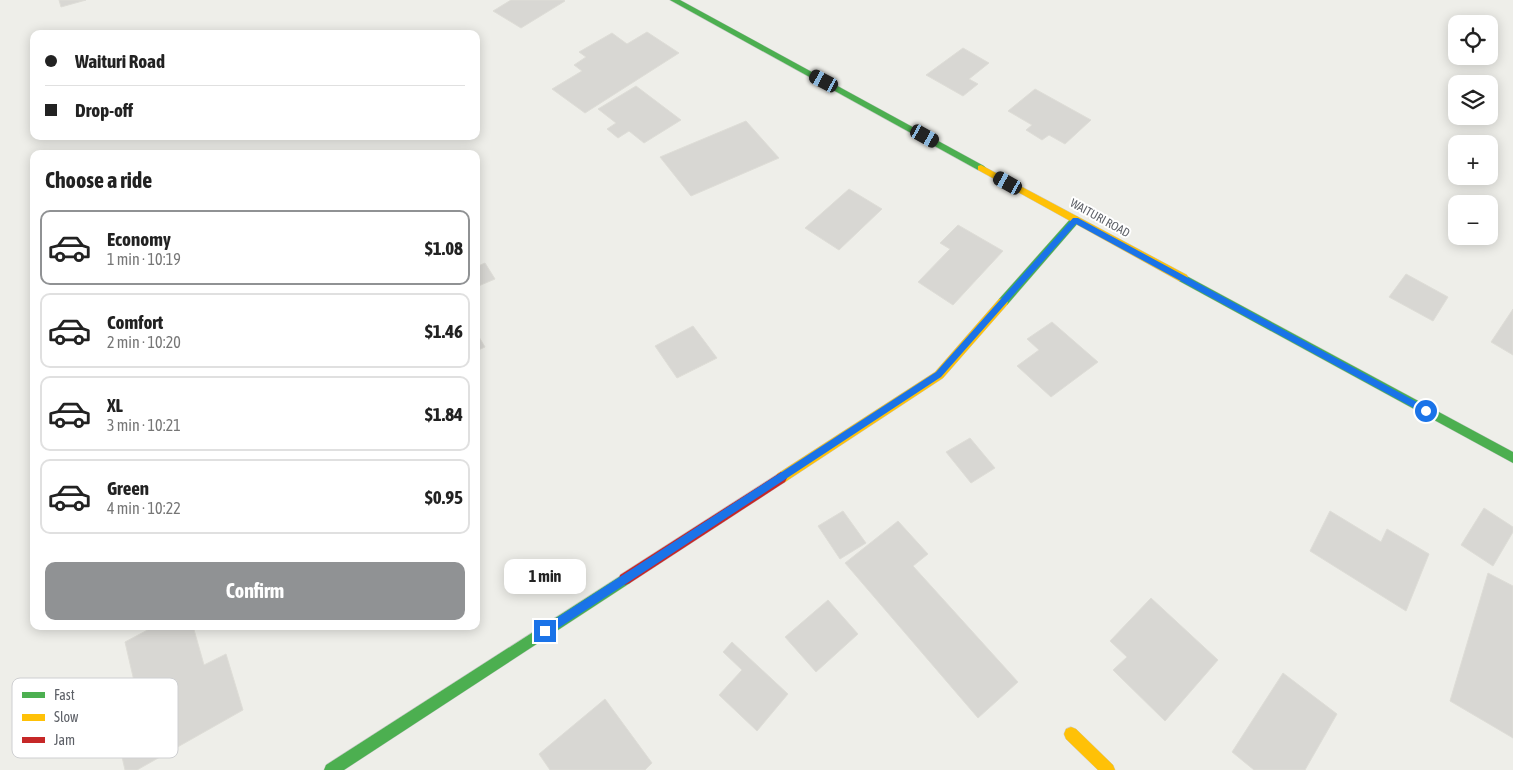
<!DOCTYPE html>
<meta charset="utf-8">
<style>
body{margin:0;font-family:"Asap Condensed",sans-serif;background:#f6f6f6;color:#222;height:100vh;display:flex;flex-direction:column;font-size:19px;white-space:nowrap}
*{box-sizing:border-box;margin:0}
p{font-size:16px;color:#767676}
.icon{flex:none;width:28px;height:28px;fill:none;stroke:currentColor;stroke-width:2;stroke-linecap:round;stroke-linejoin:round}
.map{position:relative;flex:1;overflow:hidden}
.side{position:absolute;left:30px;top:150px;width:450px;height:480px;display:flex;flex-direction:column;background:#fff;border-radius:10px;box-shadow:0 2px 12px #0003}
.side>*{flex:none}
.banner{position:absolute;left:30px;top:30px;width:450px;height:110px;border-radius:10px;box-shadow:0 2px 12px #0003;display:grid;align-content:center;height:110px;padding:0 15px;background:#fff}
.fabs{position:absolute;left:1448px;top:15px;display:grid;gap:10px}
.fabs a{display:grid;place-items:center;width:50px;height:50px;border-radius:10px;background:#fff;box-shadow:0 2px 12px #0003;font-size:25px}
.end{position:absolute;width:22px;height:22px;margin:-11px;border:6px solid #1a73e8;background:#fff;box-shadow:0 0 0 2px #fff}
.from{border-radius:50%}
.bubble{position:absolute;height:35px;border-radius:10px;background:#fff;box-shadow:0 2px 12px #0003;font-size:16px;font-weight:700;line-height:35px;text-align:center}
.car{position:absolute;width:15px;height:30px;margin:-15px -8px;border-radius:6px;box-shadow:0 0 4px 1px #0007;background:linear-gradient(#222 24%,#8ab4d8 0 40%,#222 0 76%,#8ab4d8 0 86%,#222 0)}
.banner b{display:flex;align-items:center;gap:18px;height:48px;font-size:19px}
.banner b+b{border-top:1px solid #e0e0e0}
.banner i{width:12px;height:12px;background:#222}
ul{padding:0;list-style:none}
li{display:flex;align-items:center;gap:15px;height:75px;margin:0 10px 8px;padding:0 5px;border:2px solid #e0e0e0;border-radius:10px}
li div{flex:1}
li b{display:block;font-size:19px}
li em{font-style:normal;font-weight:700}
li.selected{border-color:#909294}
li>.icon{width:45px;height:45px;stroke-width:1.5}
h2{padding:0 15px;font-size:22px;line-height:60px}
.button{display:flex;gap:10px;margin-top:auto;padding:10px 15px}
.button a{flex:1;height:58px;border-radius:10px;background:#909294;color:#fff;font-size:20px;font-weight:700;line-height:58px;text-align:center}
.map>svg:first-child{display:block}
.building{fill:#d8d7d3;stroke:#deddd7}
.lines{fill:none;stroke-linecap:round;stroke-linejoin:round}
.fast-casing{stroke:#cacbca;stroke-width:1}
.slow-casing{stroke:#cacbca;stroke-width:1}
.jam-casing{stroke:#cacbca;stroke-width:1}
.fast{fill:#4caf50;fill-rule:evenodd}
.slow{fill:#ffc107;fill-rule:evenodd}
.jam{fill:#c62828;fill-rule:evenodd}
.route{fill:#1a73e8}
.labels{text-anchor:middle;dominant-baseline:central;stroke-width:4;stroke-linejoin:round;paint-order:stroke}
.street-label{font-size:12px;fill:#5d6067;stroke:#fff}
.key{fill:#fff;stroke:#cecfd1;stroke-width:1}
.key-label{font-size:14px;fill:#5d6067}
</style>
<div class="map">
<svg width="1513" height="770" viewBox="0 0 1513 770">
<rect width="100%" height="100%" fill="#eeeee9"/>
<!-- building -->
<path class="building" d="M59,0H86L61,7Z
M511,0H564L565,1L521,28L493,11Z
M647,32L679,53L585,113L552,89L582,71L574,65L586,57L579,52L612,33L627,44Z
M963,48L989,63L969,79L978,84L963,96L926,75Z
M636,86L681,120L644,143L629,131L618,138L607,129L616,123L598,109Z
M1035,89L1091,120L1065,144L1049,135L1042,140L1026,130L1032,125L1008,111Z
M746,121L779,158L691,196L660,157Z
M849,189L882,209L839,250L805,228Z
M958,225L1003,251L953,305L918,282L950,249L940,243Z
M485,263L495,279L476,287V267Z
M1406,274L1448,297L1433,321L1389,297Z
M1513,309V355L1491,342Z
M1052,322L1098,362L1051,397L1017,366L1039,350L1027,339Z
M693,326L717,358L677,378L655,346Z
M476,332L485,347L476,351Z
M970,438L995,468L971,483L946,452Z
M1484,508L1513,527V532L1493,566L1461,545Z
M843,511L866,543L840,559L818,526Z
M1330,511L1381,542L1387,529L1429,554L1406,611L1310,551Z
M898,521L928,554L913,566L1018,682L978,718L845,563Z
M1488,573L1513,586V738L1450,701Z
M1151,598L1218,660L1165,721L1113,670L1127,657L1110,641Z
M828,600L858,634L816,672L785,637Z
M155,626H193L204,665L226,654L243,710L137,770H125L108,695L134,681L125,642Z
M732,642L788,694L757,731L719,695L742,670L723,652Z
M1283,673L1337,714L1305,770H1254L1232,752Z
M605,699L652,763L645,770H550L539,754Z"/>
<g class="lines">
<!-- fast casing -->
<g class="fast-casing">
<path id="fast" d="M670,0H680L984,166L986,168L984,170H978Z
M1075,216L1078,217L1080,220L1078,223L1007,305H999L998,302L999,299L1072,217Z
M1183,274L1513,452V463L1179,281L1178,278L1179,275Z
M625,573L630,575L631,579L630,583L344,770H324L326,765Z"/>
</g>
<!-- slow casing -->
<g class="slow-casing">
<path id="slow" d="M981,165L1187,275L1188,278L1187,281H1179L978,170V166Z
M1003,298L1008,302L1007,305L943,378L785,482L781,484L777,482L775,478L777,474L935,372L999,299Z
M1071,727L1076,729L1113,765L1115,770H1098L1066,739L1064,734L1066,729Z"/>
</g>
<!-- jam casing -->
<g class="jam-casing">
<path id="jam" d="M781,472L785,474L787,478L785,482L630,583L625,585L620,583L619,579L620,575Z"/>
</g>
<!-- fast -->
<use href="#fast" class="fast"/>
<!-- slow -->
<use href="#slow" class="slow"/>
<!-- jam -->
<use href="#jam" class="jam"/>
</g>
<!-- route -->
<path class="route" d="M1073,218H1078L1428,408V413H1423L1076,224L941,377L548,635H541V628L936,372Z"/>
<g class="labels">
<!-- street labels -->
<g class="street-label">
<text transform="translate(1100 218) rotate(29)">WAITURI ROAD</text>
</g>
</g>
<!-- legend -->
<rect x="12" y="678" width="166" height="80" rx="8" class="key"/>
<rect x="22" y="692" width="23" height="6" fill="#4caf50"/>
<rect x="22" y="714" width="23" height="7" fill="#ffc107"/>
<rect x="22" y="737" width="23" height="6" fill="#c62828"/>
<g class="key-label">
<text x="54" y="700">Fast</text>
<text x="54" y="722">Slow</text>
<text x="54" y="745">Jam</text>
</g>
</svg>
<div class="fabs">
<a><svg class="icon" aria-label="locate" viewBox="0 0 24 24"><circle cx="12" cy="12" r="6"/><path d="M12 2v4M12 18v4M2 12h4M18 12h4"/></svg></a>
<a><svg class="icon" aria-label="layers" viewBox="0 0 24 24"><path d="M12 4l9 5-9 5-9-5zM3 14l9 5 9-5"/></svg></a>
<a>+</a>
<a>−</a>
</div>
<i class="end from" style="left:1426px;top:411px"></i>
<i class="end" style="left:545px;top:631px"></i>
<div class="bubble" style="left:504px;top:559px;width:82px">1 min</div>
<i class="car" style="left:824px;top:81px;rotate:298deg"></i>
<i class="car" style="left:925px;top:136px;rotate:119deg"></i>
<i class="car" style="left:1008px;top:183px;rotate:299deg"></i>
<div class="banner">
<b><i class="from"></i>Waituri Road</b>
<b><i></i>Drop-off</b>
</div>
<section class="side">
<h2>Choose a ride</h2>
<ul>
<li class="selected"><svg class="icon" aria-label="car" viewBox="0 0 24 24"><path d="M5 17H2v-5l4-1 3-4h7l3 4 3 1v5h-3M9 17h6M6 11h13"/><circle cx="7" cy="17" r="2"/><circle cx="17" cy="17" r="2"/></svg><div><b>Economy</b><p>1 min · 10:19</p></div><em>$1.08</em></li>
<li><svg class="icon" aria-label="car" viewBox="0 0 24 24"><path d="M5 17H2v-5l4-1 3-4h7l3 4 3 1v5h-3M9 17h6M6 11h13"/><circle cx="7" cy="17" r="2"/><circle cx="17" cy="17" r="2"/></svg><div><b>Comfort</b><p>2 min · 10:20</p></div><em>$1.46</em></li>
<li><svg class="icon" aria-label="car" viewBox="0 0 24 24"><path d="M5 17H2v-5l4-1 3-4h7l3 4 3 1v5h-3M9 17h6M6 11h13"/><circle cx="7" cy="17" r="2"/><circle cx="17" cy="17" r="2"/></svg><div><b>XL</b><p>3 min · 10:21</p></div><em>$1.84</em></li>
<li><svg class="icon" aria-label="car" viewBox="0 0 24 24"><path d="M5 17H2v-5l4-1 3-4h7l3 4 3 1v5h-3M9 17h6M6 11h13"/><circle cx="7" cy="17" r="2"/><circle cx="17" cy="17" r="2"/></svg><div><b>Green</b><p>4 min · 10:22</p></div><em>$0.95</em></li>
</ul>
<div class="button"><a>Confirm</a></div>
</section>
</div>
